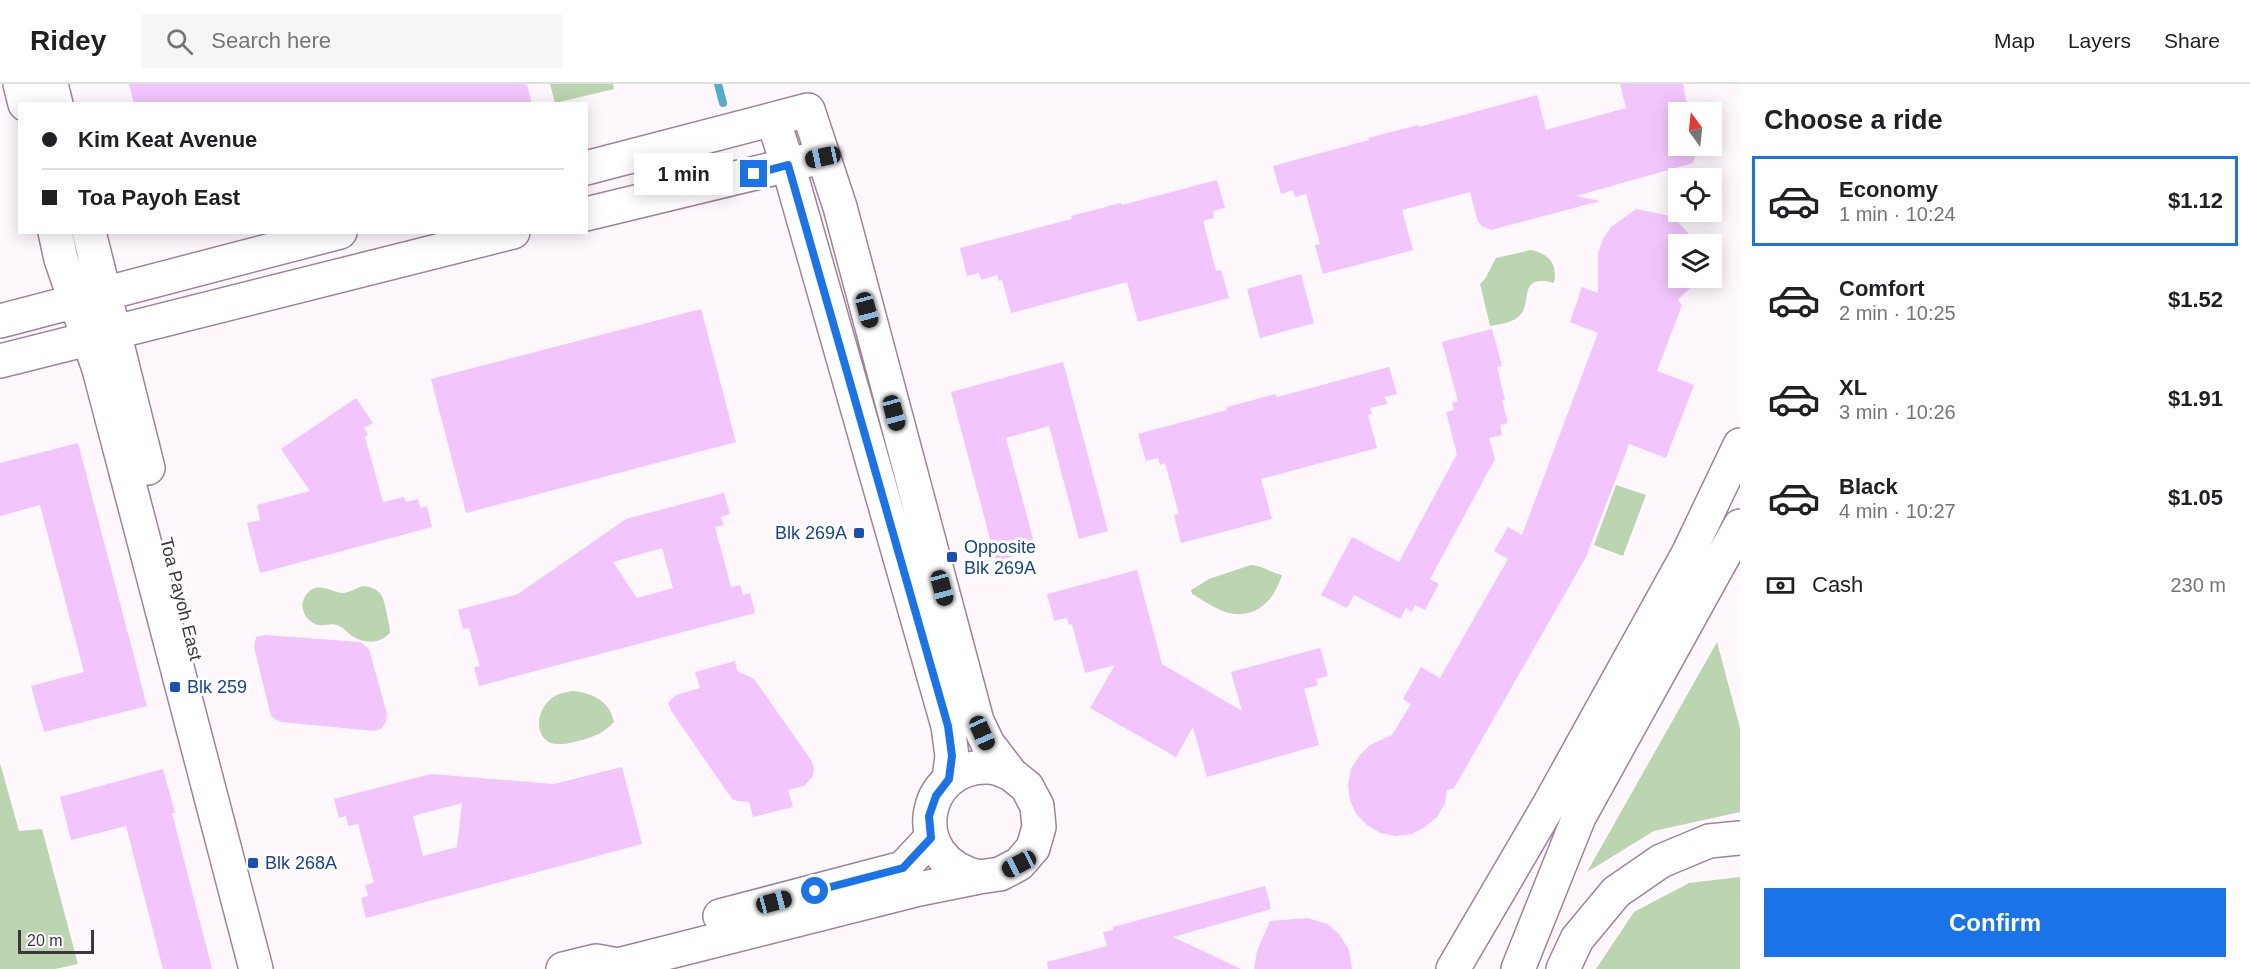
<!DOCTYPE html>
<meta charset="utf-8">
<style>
body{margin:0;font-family:Helvetica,sans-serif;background:#f6f6f6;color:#202124;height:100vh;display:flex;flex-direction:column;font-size:22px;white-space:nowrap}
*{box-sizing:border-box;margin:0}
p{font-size:20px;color:#757577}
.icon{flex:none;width:33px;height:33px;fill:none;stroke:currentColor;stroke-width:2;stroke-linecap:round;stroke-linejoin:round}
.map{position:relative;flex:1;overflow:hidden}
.side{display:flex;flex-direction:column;background:#fff;width:510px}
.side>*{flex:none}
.top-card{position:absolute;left:18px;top:18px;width:570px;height:132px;border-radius:0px;box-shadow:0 3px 15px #0003;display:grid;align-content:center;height:132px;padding:0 24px;background:#fff}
.needle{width:39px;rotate:345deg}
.buttons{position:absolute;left:1668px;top:18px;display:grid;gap:12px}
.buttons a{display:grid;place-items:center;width:54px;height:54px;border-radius:0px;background:#fff;box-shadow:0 3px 15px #0003;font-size:30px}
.scale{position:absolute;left:18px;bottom:15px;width:76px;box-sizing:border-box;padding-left:6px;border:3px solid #40353f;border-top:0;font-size:16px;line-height:21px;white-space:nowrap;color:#40353f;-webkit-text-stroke:4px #fff;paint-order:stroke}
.end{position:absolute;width:27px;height:27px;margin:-14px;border:8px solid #1a73e8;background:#fff;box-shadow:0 0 0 3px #fff}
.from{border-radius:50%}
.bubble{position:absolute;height:42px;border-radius:0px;background:#fff;box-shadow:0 3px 15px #0003;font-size:20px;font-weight:700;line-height:42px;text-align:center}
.car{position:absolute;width:18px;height:36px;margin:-18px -9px;border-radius:8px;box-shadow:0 0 4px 2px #0007;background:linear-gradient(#222 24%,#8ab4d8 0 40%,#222 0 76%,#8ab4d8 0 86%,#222 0)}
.top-card b{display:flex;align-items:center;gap:21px;height:57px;font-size:22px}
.top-card b+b{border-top:2px solid #e0e0e0}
.top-card i{width:15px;height:15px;background:#202124}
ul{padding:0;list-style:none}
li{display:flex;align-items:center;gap:18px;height:90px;margin:0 12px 9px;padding:0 12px;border:3px solid transparent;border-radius:0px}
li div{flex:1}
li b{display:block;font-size:22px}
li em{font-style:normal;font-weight:700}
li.selected{border-color:#1a73e8}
li>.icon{width:54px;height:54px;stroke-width:1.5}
h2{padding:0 24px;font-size:27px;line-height:72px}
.pay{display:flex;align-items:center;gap:15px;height:66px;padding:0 24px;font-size:22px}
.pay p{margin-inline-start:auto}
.cta{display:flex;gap:12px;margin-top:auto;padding:12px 24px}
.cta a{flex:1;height:69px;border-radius:0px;background:#1a73e8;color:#fff;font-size:24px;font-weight:700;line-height:69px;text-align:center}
header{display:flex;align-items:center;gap:36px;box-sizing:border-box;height:84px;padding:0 30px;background:#fff;border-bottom:2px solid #e0e0e0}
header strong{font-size:28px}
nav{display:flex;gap:33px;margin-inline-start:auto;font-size:21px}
.search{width:420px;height:54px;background:#f6f6f6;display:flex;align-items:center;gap:15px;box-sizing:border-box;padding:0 21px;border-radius:0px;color:#757577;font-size:22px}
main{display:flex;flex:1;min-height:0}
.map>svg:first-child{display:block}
.green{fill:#bbd5b1}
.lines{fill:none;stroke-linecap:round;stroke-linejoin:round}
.stream{stroke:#56aec6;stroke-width:8}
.building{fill:#f2c5fe;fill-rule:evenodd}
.minor-casing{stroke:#9d849b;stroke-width:36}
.highway-casing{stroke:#9d849b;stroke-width:36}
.minor{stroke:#fff;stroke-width:33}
.highway{stroke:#fff;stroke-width:33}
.route{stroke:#1a73e8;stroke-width:8}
.transit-dot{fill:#1a4fb4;stroke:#fff;stroke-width:2}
.labels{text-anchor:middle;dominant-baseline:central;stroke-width:6;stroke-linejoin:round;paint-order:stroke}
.transit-label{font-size:18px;fill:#164399;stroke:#fff;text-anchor:start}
.street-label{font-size:18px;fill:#40353f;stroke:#fff}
</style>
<header>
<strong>Ridey</strong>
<div class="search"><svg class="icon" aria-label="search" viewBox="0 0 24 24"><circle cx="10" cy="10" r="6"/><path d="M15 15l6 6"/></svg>Search here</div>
<nav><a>Map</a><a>Layers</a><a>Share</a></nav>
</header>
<main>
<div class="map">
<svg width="1740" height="885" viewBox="0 0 1740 885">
<rect width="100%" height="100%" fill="#fef8fd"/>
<!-- green -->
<path class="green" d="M550,0H613L614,5L555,19Z
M1531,166C1549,170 1558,180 1554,199C1519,190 1531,215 1522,229C1515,239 1500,240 1490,242L1480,200L1485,195L1496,174Z
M1616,401L1646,411L1623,472L1594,461Z
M1251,481C1264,482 1271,489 1282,491C1275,513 1261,532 1235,530C1220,529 1205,517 1192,510L1191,506L1209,495Z
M364,502C383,505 383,513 387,530C388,537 390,541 390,549C380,560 365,560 352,552C347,548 343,543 337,541C331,539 325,542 319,541C308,539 300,527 303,517C305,511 309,506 315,504C325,502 333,508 342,509C350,509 357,503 364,502Z
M1717,558L1740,644V728L1654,747L1587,788Z
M573,607C592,609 610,617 614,638C605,648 594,653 582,656C576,657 569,660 563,660C533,664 532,625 555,612C560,609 567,608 573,607Z
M0,679L19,747L42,745L78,880L55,885H0Z
M1740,793V885H1596L1634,828L1689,799Z"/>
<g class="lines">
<!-- stream -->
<path class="stream" d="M718,0L723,19"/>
</g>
<!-- building -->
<path class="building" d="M129,0H527L532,20H134Z
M1620,0H1683L1688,28H1678V62H1695L1696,69L1693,79L1576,112L1600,117L1491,146L1482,142L1478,138L1470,108L1402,126L1413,166L1323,190L1315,161L1320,160L1306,110L1295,113L1293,106L1281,110L1273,82L1369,56L1368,54L1418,41L1419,43L1537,11L1546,46L1626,24Z
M1217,96L1225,124L1213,127L1214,134L1203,137L1216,187L1221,186L1229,214L1138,238L1127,198L1011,229L1002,196L999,197L997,191L981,196L979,189L967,192L960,164L1072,135L1071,132L1121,119L1122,121Z
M1636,125L1666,131L1679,139L1689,150L1694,160H1678V194H1695L1689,205L1678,216L1682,221L1657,287L1694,301L1666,374L1629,360L1586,473L1454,704L1447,706L1445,719L1437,733L1425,743L1412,750L1396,752L1381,749L1367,741L1356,730L1350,716L1348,701L1351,685L1359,672L1370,661L1392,651L1411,620L1403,615L1421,583L1440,594L1508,475L1494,467L1508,443L1522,451L1598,249L1570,238L1582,203L1598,209V169L1603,155L1611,143Z
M1301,190L1314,239L1260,254L1247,205Z
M701,225L736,358L466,429L431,295Z
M1492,245L1502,282L1497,283L1505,316H1502L1508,339L1500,341L1502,351L1489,354L1495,375L1430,495L1439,500L1425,526L1415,521L1412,528L1406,524L1400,535L1354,511L1347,524L1321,511L1352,453L1399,478L1457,370L1446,328L1454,326L1452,319L1458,317L1442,258Z
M1063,278L1108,447L1079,455L1049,342L1006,354L1036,466L996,477L951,308Z
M1389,283L1397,310L1385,313L1387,320L1370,324L1372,330L1368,331L1377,364L1261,395L1272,435L1181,459L1174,431L1179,430L1165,379L1160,381L1158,374L1146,377L1138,350L1227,326V323L1276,310L1277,313Z
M356,314L373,339L364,344L368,350L365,353L383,418L404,413L406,418L418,415L420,424L427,422L432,443L260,489L247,439L260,436L257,421L310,407L281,365Z
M78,359L147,622L44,648L31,602L84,588L40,421L0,432V379Z
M724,409L730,430L721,433L724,441L715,443L731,503L740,501L743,511L750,509L755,529L479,602L474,583L480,582L469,544L463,545L458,526L518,510L626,435ZM662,464L673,504L637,514L613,478Z
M1137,486L1162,580L1242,627L1231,588L1320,564L1328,592L1316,595L1318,601L1304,605L1319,661L1207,693L1193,643L1176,673L1090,624L1115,581L1085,589L1072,540L1069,541L1067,534L1054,537L1047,510Z
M265,551L360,558L365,562L369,565L387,630L386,638L381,645L374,647L281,638L275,635L271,632L254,563L256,553Z
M735,577L737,587L754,595L811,676L814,684L813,692L804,702L788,706L793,723L753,733L749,718L737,717L732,715L672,628L668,619L676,611L700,604L695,588Z
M622,683L642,760L366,834L361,814L368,812L365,801L374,799L358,740L348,742L346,732L339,734L334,715L431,690L554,700ZM462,719L457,763L423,772L413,732Z
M163,685L175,729H172L212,885H163L126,742L71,756L60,713Z
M1265,802L1271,825L1173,853L1241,885H1048L1047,878L1107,862L1103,848L1113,846V843Z
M1308,834L1327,840L1339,850L1349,866L1352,885H1254L1257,867L1270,837Z"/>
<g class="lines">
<!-- minor casing -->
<g class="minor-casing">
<path id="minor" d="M20,0L25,20
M51,0L56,20
M773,36L788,81L948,642L952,672L949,695
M586,130L809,76
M55,148L61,175L99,285L256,885
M89,148L148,384
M0,237L340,148
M0,277L513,148
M979,793C904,776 921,681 988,683C996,683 1004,687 1011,690
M720,832L903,784L931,754
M563,885L596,877L618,881L919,805L979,793L1000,790L1019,780L1033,764L1039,743L1037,722L1027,703L1011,690L988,660L977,637L840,123L808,26L586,84"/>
</g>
<!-- highway casing -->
<g class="highway-casing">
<path id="highway" d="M1453,885L1549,721L1688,470L1740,361
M1518,885L1579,733L1740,442
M1563,885L1577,855L1616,808L1661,777L1709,757L1740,754"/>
</g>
<!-- minor -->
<use href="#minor" class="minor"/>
<!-- highway -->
<use href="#highway" class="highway"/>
</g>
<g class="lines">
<!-- route -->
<path class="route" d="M754,90L788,81L948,642L952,672L949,695L936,712L929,732L931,754L903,784L815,807"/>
</g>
<!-- markers -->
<g class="transit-dot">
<rect x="853" y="443" width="12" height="12" rx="3"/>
<rect x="946" y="467" width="12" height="12" rx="3"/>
<rect x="169" y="597" width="12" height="12" rx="3"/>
<rect x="247" y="773" width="12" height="12" rx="3"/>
</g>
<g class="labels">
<!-- transit labels -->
<g class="transit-label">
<text x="847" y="449" text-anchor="end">Blk 269A</text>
<text x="964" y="463">Opposite<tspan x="964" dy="21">Blk 269A</tspan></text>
<text x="187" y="603">Blk 259</text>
<text x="265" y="779">Blk 268A</text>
</g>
<!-- street labels -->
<g class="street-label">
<text transform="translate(181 515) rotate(76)">Toa Payoh East</text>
</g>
</g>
</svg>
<div class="buttons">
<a><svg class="needle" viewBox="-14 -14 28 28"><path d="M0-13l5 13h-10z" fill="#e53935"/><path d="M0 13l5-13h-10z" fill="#757577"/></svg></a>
<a><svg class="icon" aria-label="locate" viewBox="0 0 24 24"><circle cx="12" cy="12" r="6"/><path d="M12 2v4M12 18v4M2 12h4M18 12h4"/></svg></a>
<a><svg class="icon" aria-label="layers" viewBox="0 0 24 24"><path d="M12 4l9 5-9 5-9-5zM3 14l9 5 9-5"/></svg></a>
</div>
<div class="scale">20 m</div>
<i class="end from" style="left:815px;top:807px"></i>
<i class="end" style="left:754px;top:90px"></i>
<div class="bubble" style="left:634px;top:69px;width:99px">1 min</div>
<i class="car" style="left:823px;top:73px;rotate:258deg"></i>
<i class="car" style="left:867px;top:226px;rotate:165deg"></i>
<i class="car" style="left:894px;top:329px;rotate:165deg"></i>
<i class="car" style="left:942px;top:504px;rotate:165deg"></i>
<i class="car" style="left:982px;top:649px;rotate:156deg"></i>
<i class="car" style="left:1019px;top:780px;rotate:242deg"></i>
<i class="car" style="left:774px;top:818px;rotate:75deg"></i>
<div class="top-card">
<b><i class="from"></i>Kim Keat Avenue</b>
<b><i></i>Toa Payoh East</b>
</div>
</div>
<section class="side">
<h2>Choose a ride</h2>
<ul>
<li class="selected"><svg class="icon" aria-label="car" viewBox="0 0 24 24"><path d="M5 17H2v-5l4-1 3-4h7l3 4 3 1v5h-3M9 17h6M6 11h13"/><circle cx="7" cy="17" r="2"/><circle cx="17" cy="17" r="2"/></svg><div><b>Economy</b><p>1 min · 10:24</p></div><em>$1.12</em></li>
<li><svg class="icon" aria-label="car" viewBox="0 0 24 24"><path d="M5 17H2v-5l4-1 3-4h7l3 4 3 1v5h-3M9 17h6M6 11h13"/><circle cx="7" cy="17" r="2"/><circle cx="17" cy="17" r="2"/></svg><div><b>Comfort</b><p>2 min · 10:25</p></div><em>$1.52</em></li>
<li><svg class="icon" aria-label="car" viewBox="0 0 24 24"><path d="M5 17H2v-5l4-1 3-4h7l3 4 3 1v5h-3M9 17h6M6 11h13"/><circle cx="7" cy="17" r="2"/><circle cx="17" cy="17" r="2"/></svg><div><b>XL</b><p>3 min · 10:26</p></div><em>$1.91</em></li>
<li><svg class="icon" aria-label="car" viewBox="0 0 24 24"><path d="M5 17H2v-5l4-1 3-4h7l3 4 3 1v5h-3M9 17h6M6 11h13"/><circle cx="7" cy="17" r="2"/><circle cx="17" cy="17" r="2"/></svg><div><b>Black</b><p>4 min · 10:27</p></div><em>$1.05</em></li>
</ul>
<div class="pay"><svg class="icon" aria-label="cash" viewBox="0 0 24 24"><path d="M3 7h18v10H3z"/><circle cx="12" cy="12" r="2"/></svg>Cash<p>230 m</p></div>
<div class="cta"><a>Confirm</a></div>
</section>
</main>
